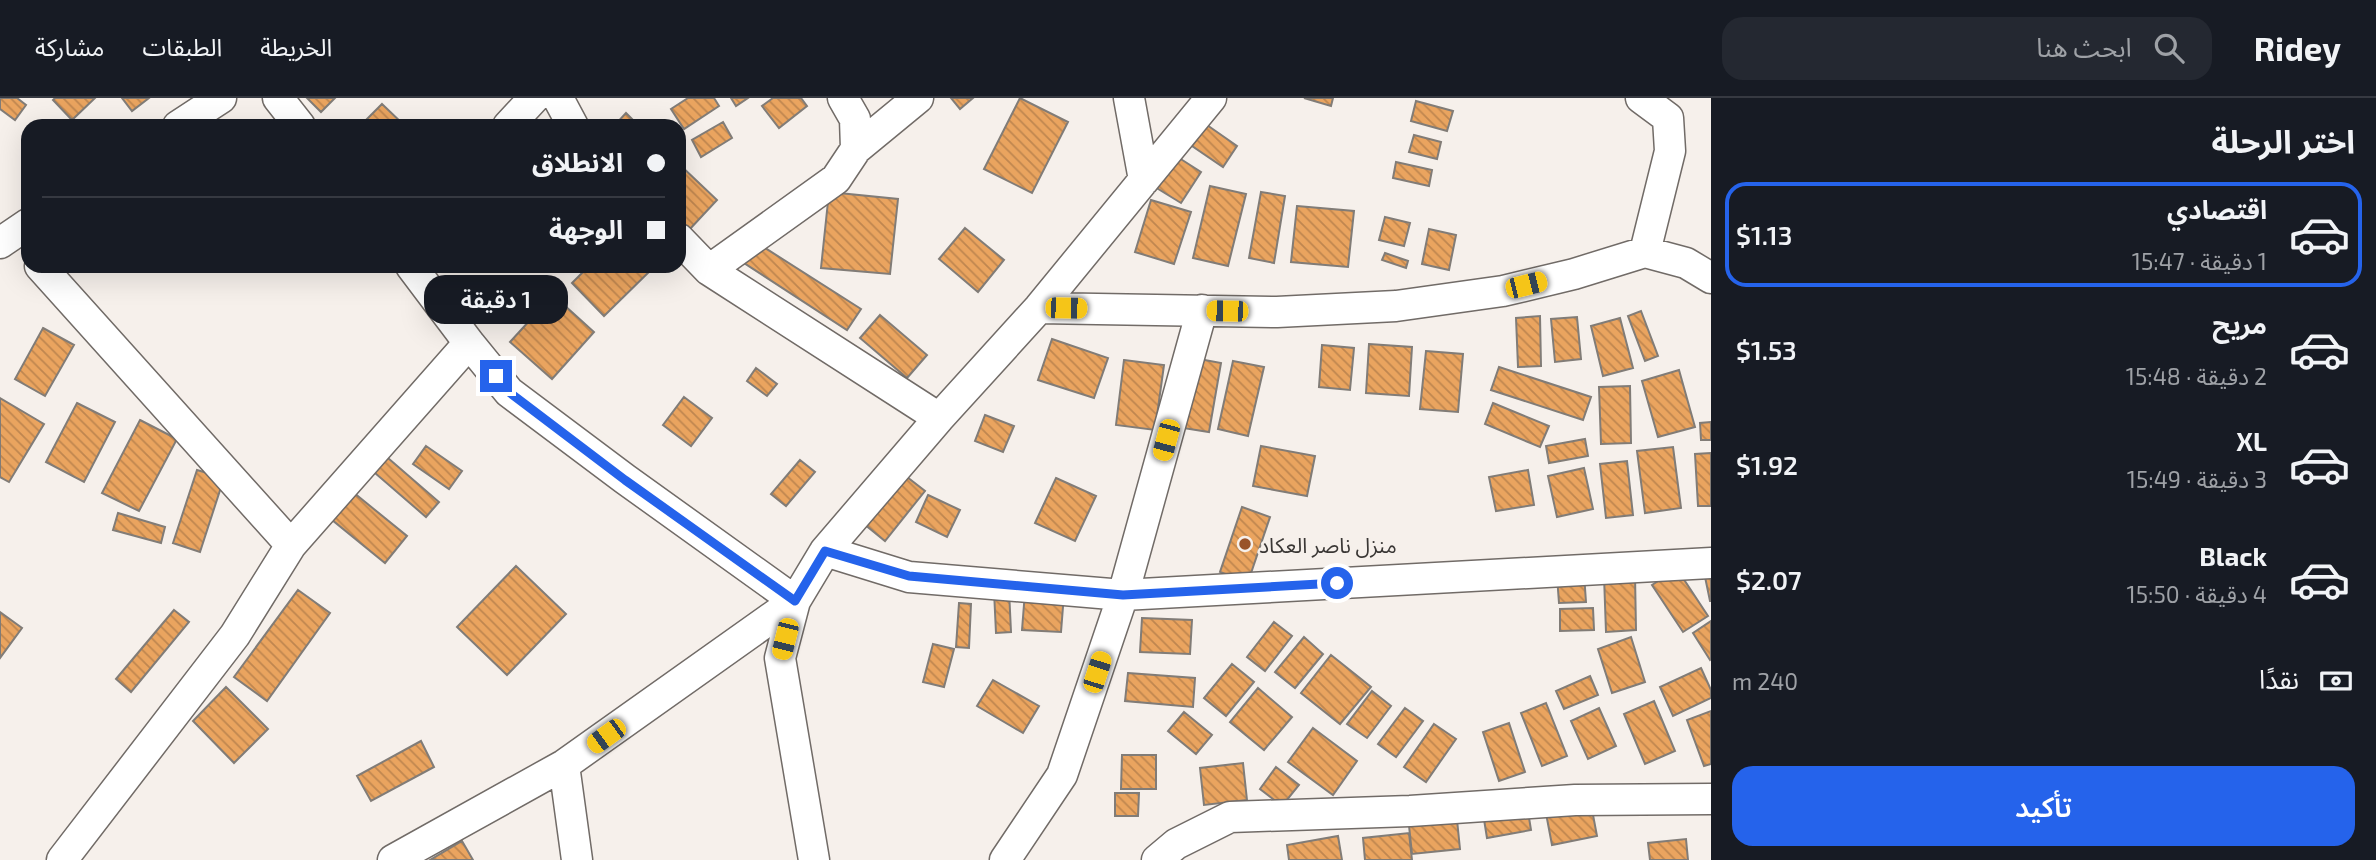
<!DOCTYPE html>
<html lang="ar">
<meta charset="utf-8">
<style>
body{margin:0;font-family:"Exo 2","Noto Sans Arabic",sans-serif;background:#242831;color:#f1f3f6;direction:rtl;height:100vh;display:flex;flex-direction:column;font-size:26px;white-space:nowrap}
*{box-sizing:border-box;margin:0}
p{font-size:23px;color:#9ea1a6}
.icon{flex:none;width:38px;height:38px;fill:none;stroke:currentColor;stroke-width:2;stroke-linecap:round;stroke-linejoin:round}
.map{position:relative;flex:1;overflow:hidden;direction:ltr}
.drawer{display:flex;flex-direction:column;background:#171b24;width:665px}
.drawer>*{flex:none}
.guide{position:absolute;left:21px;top:21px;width:665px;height:154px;border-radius:21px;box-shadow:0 7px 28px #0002;direction:rtl;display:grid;align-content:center;height:154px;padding:0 21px;background:#171b24}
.end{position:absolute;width:32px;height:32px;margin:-16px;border:9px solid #2563eb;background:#fff;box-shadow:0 0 0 4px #fff}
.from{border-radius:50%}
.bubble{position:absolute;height:49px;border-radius:21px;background:#171b24;box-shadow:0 7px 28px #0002;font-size:23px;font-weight:600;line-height:49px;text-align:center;direction:rtl}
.car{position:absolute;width:21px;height:42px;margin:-21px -10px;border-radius:9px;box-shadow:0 0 5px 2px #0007;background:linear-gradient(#f5c518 24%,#345 0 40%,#f5c518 0 76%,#345 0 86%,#f5c518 0)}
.guide b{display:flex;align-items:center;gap:24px;height:66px;font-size:26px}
.guide b+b{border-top:2px solid #363941}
.guide i{width:18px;height:18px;background:#f1f3f6}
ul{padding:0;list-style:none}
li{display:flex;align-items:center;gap:21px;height:105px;margin:0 14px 10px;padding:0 7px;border:4px solid transparent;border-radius:21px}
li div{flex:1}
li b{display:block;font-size:26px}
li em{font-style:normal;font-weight:600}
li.current{border-color:#2563eb}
li>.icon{width:63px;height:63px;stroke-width:1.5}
h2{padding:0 21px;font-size:32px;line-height:84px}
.pay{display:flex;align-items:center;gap:18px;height:77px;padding:0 21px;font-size:26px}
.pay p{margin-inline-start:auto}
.primary-button{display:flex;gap:14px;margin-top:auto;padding:14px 21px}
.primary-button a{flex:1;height:80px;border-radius:21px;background:#2563eb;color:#fff;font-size:28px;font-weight:600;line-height:80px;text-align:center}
header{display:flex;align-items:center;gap:42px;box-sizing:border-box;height:98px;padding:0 35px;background:#171b24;border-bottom:2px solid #363941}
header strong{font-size:33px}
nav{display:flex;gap:38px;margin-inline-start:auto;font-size:24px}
.search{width:490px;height:63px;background:#242831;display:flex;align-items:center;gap:18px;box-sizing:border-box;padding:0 24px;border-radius:21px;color:#9ea1a6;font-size:26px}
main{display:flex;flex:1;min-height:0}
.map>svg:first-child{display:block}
.building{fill:url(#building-back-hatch);stroke:#817c77;stroke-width:2}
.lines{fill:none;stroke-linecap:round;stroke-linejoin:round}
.minor-casing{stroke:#716b67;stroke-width:33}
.minor{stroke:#fff;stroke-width:30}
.route{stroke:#2563eb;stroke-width:9}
.poi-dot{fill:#995329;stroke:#f6f0eb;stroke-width:2.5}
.labels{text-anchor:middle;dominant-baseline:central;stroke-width:5;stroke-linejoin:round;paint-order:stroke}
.poi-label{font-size:21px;fill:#3a3735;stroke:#f6f0eb;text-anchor:start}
</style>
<header>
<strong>Ridey</strong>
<div class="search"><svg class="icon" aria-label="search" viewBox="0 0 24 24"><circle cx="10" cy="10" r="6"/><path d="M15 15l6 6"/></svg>ابحث هنا</div>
<nav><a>الخريطة</a><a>الطبقات</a><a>مشاركة</a></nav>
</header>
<main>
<section class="drawer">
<h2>اختر الرحلة</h2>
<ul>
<li class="current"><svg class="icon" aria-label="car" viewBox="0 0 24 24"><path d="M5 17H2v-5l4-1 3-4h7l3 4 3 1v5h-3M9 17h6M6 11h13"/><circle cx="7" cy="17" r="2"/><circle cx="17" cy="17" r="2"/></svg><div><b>اقتصادي</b><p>1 دقيقة · 15:47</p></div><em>$1.13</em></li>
<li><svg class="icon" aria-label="car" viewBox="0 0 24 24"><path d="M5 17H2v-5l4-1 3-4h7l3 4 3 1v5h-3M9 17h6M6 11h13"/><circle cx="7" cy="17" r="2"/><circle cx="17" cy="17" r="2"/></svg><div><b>مريح</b><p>2 دقيقة · 15:48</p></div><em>$1.53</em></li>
<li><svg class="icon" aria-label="car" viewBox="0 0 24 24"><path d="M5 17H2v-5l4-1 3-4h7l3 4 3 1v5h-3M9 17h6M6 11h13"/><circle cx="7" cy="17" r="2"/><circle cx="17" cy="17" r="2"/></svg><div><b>XL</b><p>3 دقيقة · 15:49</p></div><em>$1.92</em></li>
<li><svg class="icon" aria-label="car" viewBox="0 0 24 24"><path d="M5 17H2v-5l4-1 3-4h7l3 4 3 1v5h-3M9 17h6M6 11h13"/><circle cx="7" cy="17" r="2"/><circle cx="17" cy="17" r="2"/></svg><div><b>Black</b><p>4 دقيقة · 15:50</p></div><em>$2.07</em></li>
</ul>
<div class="pay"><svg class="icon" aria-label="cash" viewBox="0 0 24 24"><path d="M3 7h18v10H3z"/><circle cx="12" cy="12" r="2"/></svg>نقدًا<p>240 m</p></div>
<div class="primary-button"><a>تأكيد</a></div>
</section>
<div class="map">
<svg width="1711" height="762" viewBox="0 0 1711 762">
<defs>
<pattern id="building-back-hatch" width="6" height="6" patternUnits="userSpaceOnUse" patternTransform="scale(1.75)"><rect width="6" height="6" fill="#eaa45f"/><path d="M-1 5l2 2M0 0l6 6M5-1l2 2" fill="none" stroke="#bf864f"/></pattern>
</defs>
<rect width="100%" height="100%" fill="#f6f0eb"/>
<!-- building -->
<path class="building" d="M0,0H17L26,7L15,22L0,11Z
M55,0H95L72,22L53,2Z
M122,0H149L132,13Z
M307,0H335L321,14Z
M688,0H714L719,8L684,31L671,11Z
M731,0H748L736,8Z
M773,0H801L807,8L779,30L762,8Z
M951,0H973L960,11Z
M1020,0L1068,24L1032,95L984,71Z
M1304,0H1333L1331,8Z
M1416,3L1453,13L1447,33L1411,23Z
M382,6L405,28H360Z
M626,15L639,28H614Z
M723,24L732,40L701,59L692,42Z
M1207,27L1237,48L1223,69L1192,48Z
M1414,37L1441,44L1437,61L1409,54Z
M1176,58L1201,74L1181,105L1155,89Z
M1396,64L1432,72L1429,88L1393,80Z
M679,66L717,102L689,132L679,122Z
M1210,88L1246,96L1228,168L1193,160Z
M829,94L898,101L890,176L821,170Z
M1261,94L1285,98L1274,165L1249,160Z
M1151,102L1191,114L1174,166L1135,154Z
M1297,108L1354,113L1348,169L1291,164Z
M1385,119L1410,125L1404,148L1379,142Z
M965,130L1004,162L978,194L939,161Z
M1429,131L1456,137L1449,172L1422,166Z
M740,134L861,211L847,232L727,154Z
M1385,155L1408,163L1406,170L1382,162Z
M589,168H651L653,170L604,218L572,185Z
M553,197L594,234L552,281L510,244Z
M1641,213L1658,258L1645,263L1628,218Z
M880,217L927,257L907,280L860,240Z
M1540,218L1541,268L1518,269L1516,220Z
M1577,219L1581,261L1555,264L1551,221Z
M1620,220L1633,270L1603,278L1591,228Z
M43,230L74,247L45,298L15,281Z
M1052,241L1108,260L1094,300L1038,282Z
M1369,246L1412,249L1409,298L1366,295Z
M1322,247L1354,250L1350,292L1319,289Z
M1426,253L1463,256L1458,314L1420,311Z
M1194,260L1221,265L1209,334L1183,330Z
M1124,262L1164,267L1155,332L1116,327Z
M1233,263L1264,269L1248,338L1218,331Z
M1499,269L1591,299L1583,322L1491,292Z
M756,270L777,286L767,298L747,283Z
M1679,272L1695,329L1658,339L1642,283Z
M1630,288L1631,345L1601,346L1599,289Z
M684,299L712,320L691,348L663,327Z
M0,300L44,326L9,384L0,379Z
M77,305L115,324L84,384L46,364Z
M1493,305L1549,328L1540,349L1485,326Z
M985,317L1014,328L1003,354L975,343Z
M140,322L177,341L139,413L102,395Z
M1711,324V342H1701L1700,325Z
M1585,341L1588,358L1549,365L1546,348Z
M426,348L462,373L449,391L413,366Z
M1261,348L1315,358L1307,398L1253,388Z
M1673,349L1681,410L1645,415L1637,353Z
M381,354L439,404L426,419L368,369Z
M1711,355V408H1698L1695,356Z
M800,362L815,374L786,408L771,396Z
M1627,363L1633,417L1606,420L1600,366Z
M1584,370L1593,411L1557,419L1548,378Z
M197,372L224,380L200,454L173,445Z
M898,372L925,393L885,443L858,421Z
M1528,372L1534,407L1496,413L1489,379Z
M1056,380L1096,398L1075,443L1035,425Z
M348,390L407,438L385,465L326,417Z
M928,397L960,412L947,439L916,424Z
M1242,409L1270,419L1248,484L1220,474Z
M118,415L165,429L161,445L113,432Z
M516,468L566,516L507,577L457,529Z
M1677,471L1708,518L1683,534L1652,487Z
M1711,473V503H1710L1704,474Z
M1584,476L1586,504L1559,505L1557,478Z
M1635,477L1636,532L1606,534L1604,478Z
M298,492L330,515L267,603L234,579Z
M1009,492L1011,534L996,535L994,493Z
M1025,494L1064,496L1061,534L1022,532Z
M959,505L971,506L969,550L956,549Z
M1593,510L1594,532L1560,533V511Z
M174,512L189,524L131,594L116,581Z
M0,514L22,530L0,560Z
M1142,520L1192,522L1190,556L1140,554Z
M1711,523V561L1710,562L1693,535Z
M1274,524L1292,538L1265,573L1247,559Z
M1304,539L1323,556L1295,590L1275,574Z
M1631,539L1645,584L1612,595L1598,551Z
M933,546L954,551L944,589L923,584Z
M1331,557L1371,589L1340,626L1301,595Z
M1232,566L1254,584L1226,618L1204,600Z
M1701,570L1711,592V600L1673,618L1660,589Z
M1128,575L1195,580L1193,609L1125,603Z
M1590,578L1598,597L1564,611L1556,593Z
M993,582L1039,608L1023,635L977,608Z
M226,589L268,631L234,665L193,623Z
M1258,590L1292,619L1264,652L1230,624Z
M1372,593L1391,608L1367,640L1347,626Z
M1654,603L1675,653L1645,666L1624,616Z
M1546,605L1567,658L1542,668L1521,615Z
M1405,610L1423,623L1396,659L1378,646Z
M1599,610L1616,648L1588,661L1571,623Z
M1711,613V666L1704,668L1687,622Z
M1184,614L1212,637L1196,656L1168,633Z
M1509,625L1525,674L1499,683L1483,634Z
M1434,626L1456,641L1426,684L1404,669Z
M1313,630L1357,663L1333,697L1288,664Z
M421,643L434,669L371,703L357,678Z
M1122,657H1156V691H1121Z
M1243,665L1247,702L1204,707L1200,670Z
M1276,669L1299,687L1282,708L1260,691Z
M1115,695H1139L1138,718H1115Z
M1526,701L1531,732L1487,740L1482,709Z
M1590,701L1597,738L1552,747L1545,710Z
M1456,712L1460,751L1412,756L1408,718Z
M1409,735L1412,762H1365L1363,740Z
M1338,738L1342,762H1289L1287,747Z
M1686,741L1688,762H1650L1648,745Z
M462,743L473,762H430Z"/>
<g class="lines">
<!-- minor casing -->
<g class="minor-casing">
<path id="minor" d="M278,0L300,28
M558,0L573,28
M1129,0L1144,82
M1641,0L1668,20L1670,53L1645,154
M178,28L221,0
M508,28L534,0
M856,51L918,0
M679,141L709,172L939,320
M0,145L28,126
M40,168L291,447
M411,168L469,245L509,294L625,381L795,503
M709,172L836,81L856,51L855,21L843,0
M1039,210L1277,214L1396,208L1503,193L1574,176L1645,154L1686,165L1711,180
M825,453L909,479L1123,497L1711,465
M564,667L577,762
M62,762L235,537L291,447L469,245
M393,762L564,667L795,503
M814,762L780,560L795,503L825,453L939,320L1039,210L1211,0
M1005,762L1062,677L1123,497L1202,212
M1157,762L1176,746L1230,719L1410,713L1575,702L1711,701"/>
</g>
<!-- minor -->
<use href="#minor" class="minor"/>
</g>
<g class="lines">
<!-- route -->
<path class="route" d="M496,278L509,294L625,382L795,503L825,453L909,478L1123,497L1337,485"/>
</g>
<!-- markers -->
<circle class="poi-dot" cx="1245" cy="446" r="7"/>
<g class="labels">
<!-- poi labels -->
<g class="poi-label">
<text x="1259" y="446">منزل ناصر العكاد</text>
</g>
</g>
</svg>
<i class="end from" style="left:1337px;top:485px"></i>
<i class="end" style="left:496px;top:278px"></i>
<div class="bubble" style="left:424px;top:177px;width:144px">1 دقيقة</div>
<i class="car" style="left:1526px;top:187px;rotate:76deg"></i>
<i class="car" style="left:1066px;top:210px;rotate:91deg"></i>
<i class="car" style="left:1227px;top:213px;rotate:271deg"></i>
<i class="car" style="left:1166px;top:342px;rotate:195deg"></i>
<i class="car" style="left:785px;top:541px;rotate:194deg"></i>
<i class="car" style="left:1097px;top:574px;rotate:18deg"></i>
<i class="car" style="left:606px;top:638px;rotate:234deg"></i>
<div class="guide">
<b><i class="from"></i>الانطلاق</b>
<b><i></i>الوجهة</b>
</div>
</div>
</main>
